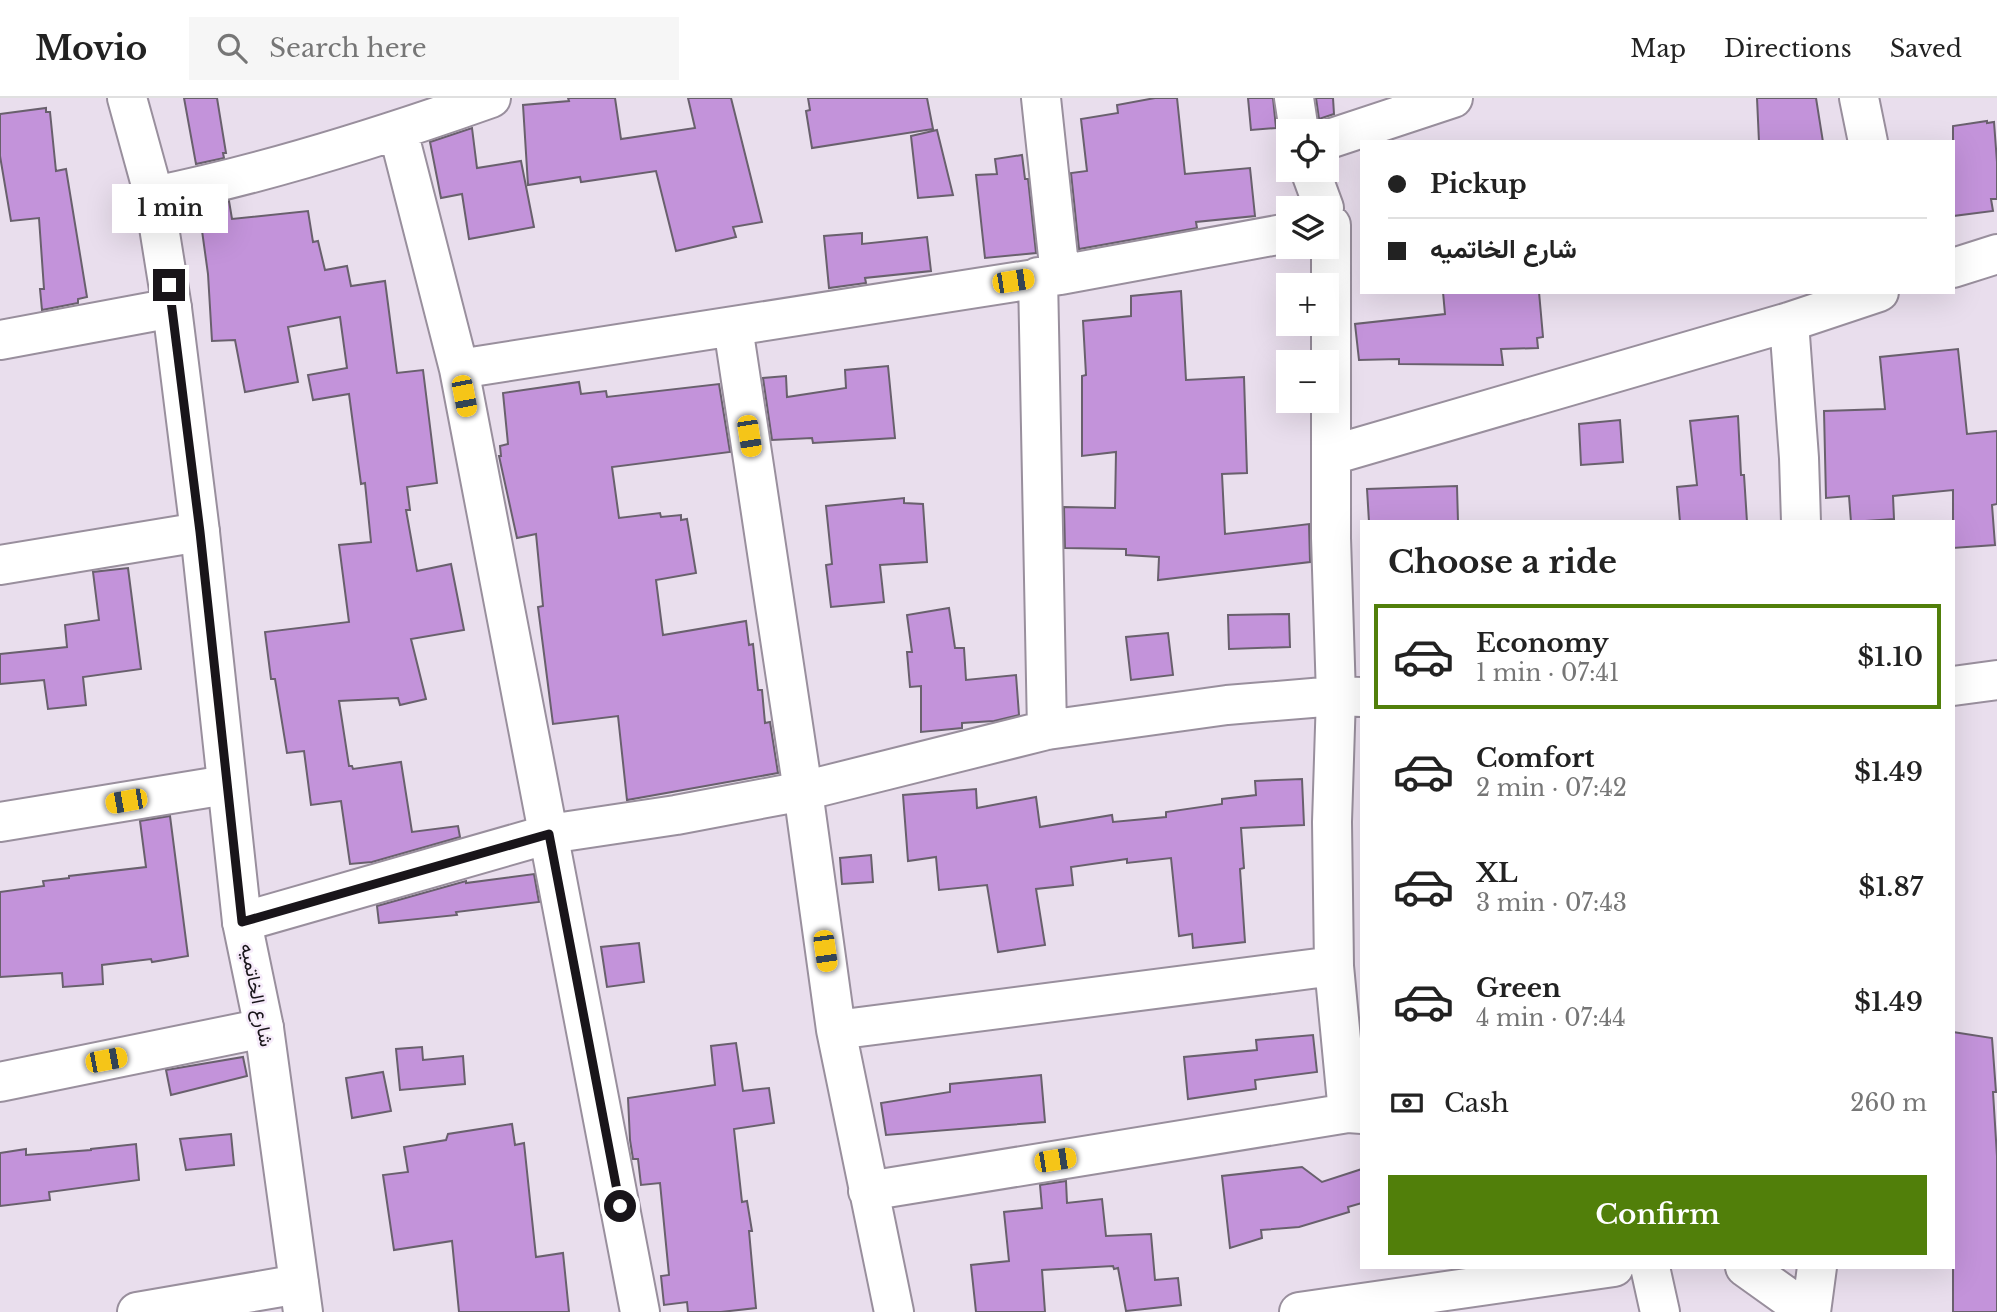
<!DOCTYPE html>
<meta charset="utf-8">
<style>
body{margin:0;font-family:"Libre Baskerville",Vazirmatn,serif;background:#f6f6f6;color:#222;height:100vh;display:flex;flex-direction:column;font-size:26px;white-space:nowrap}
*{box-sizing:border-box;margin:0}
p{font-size:23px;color:#767676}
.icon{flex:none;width:38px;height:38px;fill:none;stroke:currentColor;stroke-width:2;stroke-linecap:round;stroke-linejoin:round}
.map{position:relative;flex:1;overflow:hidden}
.details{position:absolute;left:1360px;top:422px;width:595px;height:749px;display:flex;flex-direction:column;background:#fff;border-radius:0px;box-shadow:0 7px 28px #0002}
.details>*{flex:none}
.guide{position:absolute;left:1360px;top:42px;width:595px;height:154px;border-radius:0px;box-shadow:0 7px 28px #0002;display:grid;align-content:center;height:154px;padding:0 28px;background:#fff}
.fabs{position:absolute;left:1276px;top:21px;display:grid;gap:14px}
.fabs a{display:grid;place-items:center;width:63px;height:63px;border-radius:0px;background:#fff;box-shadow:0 7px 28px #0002;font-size:35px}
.end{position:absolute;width:32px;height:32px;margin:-16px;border:9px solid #19151a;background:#fff;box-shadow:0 0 0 4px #fff}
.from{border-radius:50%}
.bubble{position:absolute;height:49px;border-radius:0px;background:#fff;box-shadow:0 7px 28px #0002;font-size:23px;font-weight:600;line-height:49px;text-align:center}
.car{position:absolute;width:21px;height:42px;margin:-21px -10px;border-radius:9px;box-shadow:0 0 5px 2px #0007;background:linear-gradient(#f5c518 24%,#345 0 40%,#f5c518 0 76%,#345 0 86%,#f5c518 0)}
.guide b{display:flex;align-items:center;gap:24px;height:66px;font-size:26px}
.guide b+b{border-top:2px solid #e0e0e0}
.guide i{width:18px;height:18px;background:#222}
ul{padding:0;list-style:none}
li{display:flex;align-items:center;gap:21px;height:105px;margin:0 14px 10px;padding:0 14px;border:4px solid transparent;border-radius:0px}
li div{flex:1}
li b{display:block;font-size:26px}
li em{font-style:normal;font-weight:600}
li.on{border-color:#517f0a}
li>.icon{width:63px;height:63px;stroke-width:1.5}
h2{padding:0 28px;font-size:32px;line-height:84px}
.pay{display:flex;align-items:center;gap:18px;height:77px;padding:0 28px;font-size:26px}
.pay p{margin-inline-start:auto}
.action{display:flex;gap:14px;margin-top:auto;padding:14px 28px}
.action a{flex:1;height:80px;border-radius:0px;background:#517f0a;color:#fff;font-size:28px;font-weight:600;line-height:80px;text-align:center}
header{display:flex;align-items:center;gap:42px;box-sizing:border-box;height:98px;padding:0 35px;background:#fff;border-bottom:2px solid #e0e0e0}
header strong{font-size:33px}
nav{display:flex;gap:38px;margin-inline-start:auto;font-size:24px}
.search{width:490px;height:63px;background:#f6f6f6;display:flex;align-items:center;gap:18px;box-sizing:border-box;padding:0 24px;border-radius:0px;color:#767676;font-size:26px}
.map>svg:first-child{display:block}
.building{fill:#c393da;stroke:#69606d;stroke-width:2}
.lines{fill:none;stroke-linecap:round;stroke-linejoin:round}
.street-casing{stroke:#998f9d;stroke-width:42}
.secondary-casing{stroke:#998f9d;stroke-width:42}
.street{stroke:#fff;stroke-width:38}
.secondary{stroke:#fff;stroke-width:38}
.route{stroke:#19151a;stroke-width:9}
.labels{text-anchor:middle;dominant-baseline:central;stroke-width:5;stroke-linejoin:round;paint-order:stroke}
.street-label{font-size:19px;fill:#19151a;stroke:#f6ebfa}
</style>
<header>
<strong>Movio</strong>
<div class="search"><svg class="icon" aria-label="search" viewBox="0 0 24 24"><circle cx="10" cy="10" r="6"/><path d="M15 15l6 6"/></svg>Search here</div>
<nav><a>Map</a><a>Directions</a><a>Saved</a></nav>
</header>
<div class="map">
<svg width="1997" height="1214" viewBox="0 0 1997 1214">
<rect width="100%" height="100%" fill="#e9deed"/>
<!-- building -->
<path class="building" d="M184,0H217L226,55H223L224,60L196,66Z
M568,0H615L621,41L695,30L688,0H731L762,124L733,129L736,139L676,153L656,73L581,84L580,79L528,87L523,7L569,3Z
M808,0H927L933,31L812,50L806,13L810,12Z
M1155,0H1177L1185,76L1250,70L1255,118L1196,124L1197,130L1079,151L1071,75L1087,73L1081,21L1118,15L1117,7Z
M1248,0H1273L1276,30L1251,32Z
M1316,0H1333L1334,16L1319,21Z
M1757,0H1816L1823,44H1759Z
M46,10V14H50L56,73L66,71L87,199L78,201V205L42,212L40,191H44L39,120L11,123L0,58V16Z
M1987,23V25L1994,24L1997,64V101H1991L1993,113L1953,118V28Z
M472,30L477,70L521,63L534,129L469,141L462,96L441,100L430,44Z
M937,32L953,97L918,100L911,38Z
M1022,57L1025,81H1028L1036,155L985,160L976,77L997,76L995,61Z
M229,103L232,121L308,113L313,144L318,143L325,172L347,168L351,188L385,183L397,275L423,272L437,385L407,389L410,412H406L417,473L451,466L464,532L411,541L426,601L400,607L398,600L339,603L349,668H352L353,671L401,664L412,734L458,728L460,739L372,764L350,766L341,703L311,707L304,653L287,655L275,581H271L265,534L349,524L339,447L371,444L365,385L361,386L349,296L313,302L308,277L347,270L340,219L288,229L298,284L245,294L235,242L212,243L208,176L199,111Z
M862,135V146L927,139L931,173L865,180L866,185L829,190L824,138Z
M1181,193L1186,282L1244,279L1247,375L1222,376L1225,436L1309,426L1310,464L1158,482L1159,459L1126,457V451L1065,450L1064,409L1115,410L1116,354L1082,358V278L1086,277L1083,223L1131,218V198Z
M1443,194H1539L1543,239L1537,240L1538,250L1501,251L1503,267L1399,266V261L1359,262L1355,226L1445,216Z
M1958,251L1967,336L1997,333V406L1992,407L1995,447L1953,450V392L1893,398L1894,421L1851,424L1849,398L1826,400L1824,313L1885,311L1880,259Z
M888,268L895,340L813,345L812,340L772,342L763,280L786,278L787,299L846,290L845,272Z
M579,284L581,296L606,293L607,299L719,286L730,354L612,369L619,420L660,415L661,419L681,417V422L687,421L696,475L656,482L663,537L746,523L749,547L753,546L758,592H762L765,625L770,624L778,675L627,702L618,618L553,626L538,509L543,508L536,436L517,440L499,358H501L500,348L508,346L503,295Z
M1738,318L1741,377H1744L1747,424H1680L1677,389L1697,387L1690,323Z
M1620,322L1623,364L1581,367L1579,326Z
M1457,388L1458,424H1369L1367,391Z
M904,400V405L923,406L927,464L880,467L884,504L831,509L826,467L832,466L826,408Z
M128,470L141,571L83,579L86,607L48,611L44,582L0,586V556L67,549L65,527L99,522L93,474Z
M949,510L955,550H964L966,582L1016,577L1019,617L994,623L962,625V630L921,634V588L910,589L907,554H912L907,517Z
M1289,516L1290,549L1229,551L1228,517Z
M1168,535L1173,577L1131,582L1126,539Z
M1302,681L1304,727L1241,730L1244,770L1240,771L1245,844L1193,850L1192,836L1179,838L1171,760L1127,765V761L1071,769L1073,787L1036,791L1045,847L998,854L987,787L939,792L936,759L908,763L903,697L976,691L977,710L1036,699L1040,729L1112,717L1113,724L1166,719V714L1222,706V701L1256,697L1255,683Z
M170,718L188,858L152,864L151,861L102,867L103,886L63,889L62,875L0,879V794L44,788L43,783L69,780V778L146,769L140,723Z
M871,757L873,784L842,786L840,760Z
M534,776L539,804L456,814L457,817L379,825L377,808L466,783V785Z
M639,845L644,884L607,889L601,849Z
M1953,934L1992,940L1996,994H1993L1997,1058V1214H1953Z
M1313,937L1317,974L1255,982L1256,991L1188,1001L1184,959L1257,952L1256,942Z
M736,945L743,993L769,990L774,1025L734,1031L742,1104L747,1103L752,1133H749L756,1210L721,1214H688L687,1204L664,1207L661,1178L669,1177L660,1085L641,1087L638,1061H633L630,1042L628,1000L715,987L711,948Z
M422,949L423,962L463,958L465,986L400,992L396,951Z
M243,959L247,978L171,997L166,972Z
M383,974L391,1013L352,1020L346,980Z
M1041,977L1045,1024L886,1037L881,1005L950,994V986Z
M512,1026L515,1047L524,1045L536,1159L563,1155L569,1214H459L452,1143L394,1152L383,1077L408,1074L404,1049L446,1042L448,1036Z
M231,1036L234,1067L186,1072L180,1041Z
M136,1046L139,1082L49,1094L50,1102L0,1108V1055L26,1051V1057L91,1052V1051Z
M1302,1069L1322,1084L1362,1071V1105L1348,1109L1349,1114L1299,1129L1261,1132L1262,1140L1230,1150L1222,1078Z
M1066,1083L1067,1105L1102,1101L1106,1138L1151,1136L1155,1182L1178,1180L1181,1207L1126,1213L1118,1170L1114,1171L1113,1168L1042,1172L1045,1214H976L971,1167L1009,1163L1004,1114L1042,1110L1040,1087Z"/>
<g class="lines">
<!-- street casing -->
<g class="street-casing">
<path id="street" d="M1041,0L1060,177
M1294,0L1299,33
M1859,0L1868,44
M398,33L459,271L640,1214
M1326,42L1453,0
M1310,72L1324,110
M154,98C268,75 381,39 491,0
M1331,127V440L1336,598L1332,724L1334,868L1348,1015L1362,1016
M1953,170L1997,156
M1038,179L1047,632
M1789,224L1799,360L1801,424
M733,229L803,693L836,932L894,1214
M0,242L172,210
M459,271L1060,177L1288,135
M1332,357L1789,224L1879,194
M0,467L200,434
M1953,588L1997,582
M0,724L226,687
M242,824L549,736L676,717L803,693L1047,632L1227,607L1336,598L1362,599
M836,932L1334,868
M0,984L264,930
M868,1093L1348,1015
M1650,1169L1660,1214
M1745,1169L1808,1214
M137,1214L299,1186
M1299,1214L1614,1169
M1811,1214L1817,1169"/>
</g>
<!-- secondary casing -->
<g class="secondary-casing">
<path id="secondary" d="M127,0L154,98L172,210L200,434L242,824L264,930L303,1214"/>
</g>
<!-- street -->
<use href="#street" class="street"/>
<!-- secondary -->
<use href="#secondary" class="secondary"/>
</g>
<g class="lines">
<!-- route -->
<path class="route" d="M169,187L200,434L242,824L549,736L620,1108"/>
</g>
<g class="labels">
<!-- street labels -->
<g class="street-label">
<text transform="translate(257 897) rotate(79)">شارع الخاتميه</text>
</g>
</g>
</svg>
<div class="fabs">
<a><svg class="icon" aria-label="locate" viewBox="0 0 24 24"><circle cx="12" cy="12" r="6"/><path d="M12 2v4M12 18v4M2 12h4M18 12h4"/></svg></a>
<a><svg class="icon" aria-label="layers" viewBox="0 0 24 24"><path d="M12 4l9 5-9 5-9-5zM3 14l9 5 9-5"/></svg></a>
<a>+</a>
<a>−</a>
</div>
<i class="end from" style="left:620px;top:1108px"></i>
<i class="end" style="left:169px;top:187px"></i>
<div class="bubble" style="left:112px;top:86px;width:116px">1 min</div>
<i class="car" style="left:1013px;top:183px;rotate:81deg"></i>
<i class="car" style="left:464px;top:298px;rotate:169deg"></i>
<i class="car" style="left:749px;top:338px;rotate:171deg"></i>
<i class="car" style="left:126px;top:703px;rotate:260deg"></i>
<i class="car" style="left:825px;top:853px;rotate:172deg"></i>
<i class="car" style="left:106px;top:962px;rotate:79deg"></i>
<i class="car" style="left:1055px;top:1062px;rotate:81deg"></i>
<div class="guide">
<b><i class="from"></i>Pickup</b>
<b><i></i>شارع الخاتميه</b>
</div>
<section class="details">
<h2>Choose a ride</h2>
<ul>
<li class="on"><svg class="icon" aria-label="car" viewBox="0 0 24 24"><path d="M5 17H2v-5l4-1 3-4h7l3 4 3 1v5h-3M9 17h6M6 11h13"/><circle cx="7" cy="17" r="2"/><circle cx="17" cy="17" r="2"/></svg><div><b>Economy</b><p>1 min · 07:41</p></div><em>$1.10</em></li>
<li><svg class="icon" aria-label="car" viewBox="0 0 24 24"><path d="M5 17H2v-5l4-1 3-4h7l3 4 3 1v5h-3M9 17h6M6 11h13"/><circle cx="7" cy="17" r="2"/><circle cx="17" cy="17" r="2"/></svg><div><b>Comfort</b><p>2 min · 07:42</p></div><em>$1.49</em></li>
<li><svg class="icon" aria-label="car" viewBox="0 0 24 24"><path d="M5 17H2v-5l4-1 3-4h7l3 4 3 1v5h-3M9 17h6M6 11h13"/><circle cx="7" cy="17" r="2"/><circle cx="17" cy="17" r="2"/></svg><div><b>XL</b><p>3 min · 07:43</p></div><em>$1.87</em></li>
<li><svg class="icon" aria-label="car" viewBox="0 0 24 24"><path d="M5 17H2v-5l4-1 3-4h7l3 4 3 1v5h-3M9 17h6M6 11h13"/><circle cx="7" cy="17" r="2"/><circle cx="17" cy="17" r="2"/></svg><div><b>Green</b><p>4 min · 07:44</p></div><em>$1.49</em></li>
</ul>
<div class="pay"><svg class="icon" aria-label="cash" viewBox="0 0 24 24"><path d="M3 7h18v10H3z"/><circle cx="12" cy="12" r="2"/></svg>Cash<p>260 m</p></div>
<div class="action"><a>Confirm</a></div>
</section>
</div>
